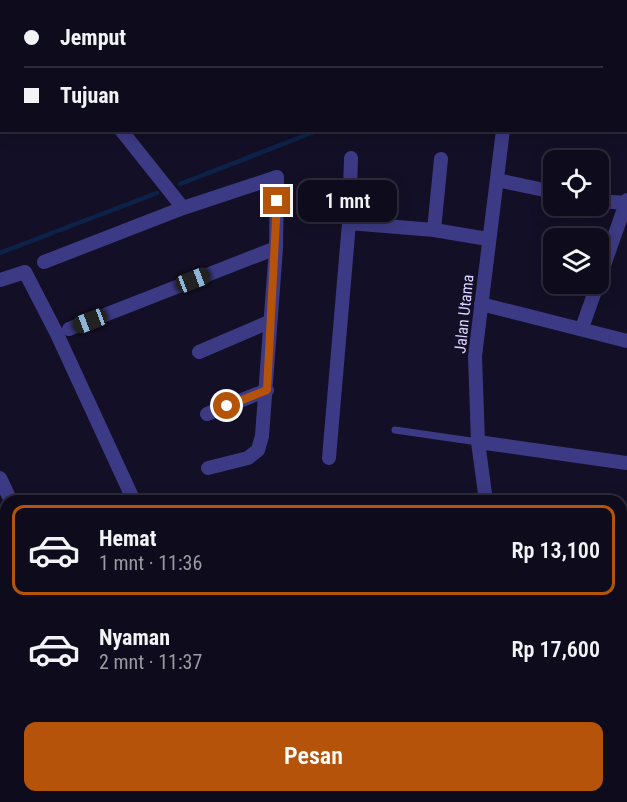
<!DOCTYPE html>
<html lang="id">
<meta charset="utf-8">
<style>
body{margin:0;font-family:"Roboto Condensed",sans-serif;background:#1c1929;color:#f1f3f6;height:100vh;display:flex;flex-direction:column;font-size:22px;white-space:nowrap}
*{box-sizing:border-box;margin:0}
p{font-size:20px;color:#9b9ba3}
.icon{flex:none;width:33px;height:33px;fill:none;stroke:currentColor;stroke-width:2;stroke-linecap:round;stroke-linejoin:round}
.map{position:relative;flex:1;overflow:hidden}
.side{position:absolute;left:0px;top:495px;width:627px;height:308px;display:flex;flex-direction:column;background:#0e0b1c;border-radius:18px 18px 0 0;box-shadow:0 3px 15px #0003,0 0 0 2px #2e2b3b}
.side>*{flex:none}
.top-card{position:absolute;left:0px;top:0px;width:627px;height:132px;box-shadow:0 3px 15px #0003,0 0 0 2px #2e2b3b;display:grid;align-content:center;height:132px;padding:0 24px;background:#0e0b1c}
.tools{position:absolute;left:543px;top:150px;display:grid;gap:12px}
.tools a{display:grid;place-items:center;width:66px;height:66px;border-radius:12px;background:#0e0b1c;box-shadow:0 3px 15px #0003,0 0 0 2px #2e2b3b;font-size:30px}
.end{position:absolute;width:27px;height:27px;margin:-14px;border:8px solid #b45309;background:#fff;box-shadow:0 0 0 3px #fff}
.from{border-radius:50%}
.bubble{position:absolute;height:42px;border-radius:12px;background:#0e0b1c;box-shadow:0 3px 15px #0003,0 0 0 2px #2e2b3b;font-size:20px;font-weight:600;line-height:42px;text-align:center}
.car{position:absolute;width:18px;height:36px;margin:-18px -9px;border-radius:8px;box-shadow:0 0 4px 2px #0007;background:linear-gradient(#222 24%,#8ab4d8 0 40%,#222 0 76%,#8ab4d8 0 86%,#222 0)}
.top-card b{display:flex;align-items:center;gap:21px;height:57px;font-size:22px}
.top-card b+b{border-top:2px solid #2e2b3b}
.top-card i{width:15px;height:15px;background:#f1f3f6}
ul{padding:10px 0 0;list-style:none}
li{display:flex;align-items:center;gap:18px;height:90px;margin:0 12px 9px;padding:0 12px;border:3px solid transparent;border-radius:12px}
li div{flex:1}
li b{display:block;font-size:22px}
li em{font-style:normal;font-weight:600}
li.current{border-color:#b45309}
li>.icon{width:54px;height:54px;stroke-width:1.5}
.primary-button{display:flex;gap:12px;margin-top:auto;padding:12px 24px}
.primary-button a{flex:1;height:69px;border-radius:12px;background:#b45309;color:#fff;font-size:24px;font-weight:600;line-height:69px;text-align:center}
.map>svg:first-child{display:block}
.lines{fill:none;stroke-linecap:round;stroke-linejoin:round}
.stream{stroke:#0c2248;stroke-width:4.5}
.service{stroke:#3d3a85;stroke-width:7}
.minor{stroke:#3d3a85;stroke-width:14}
.route{stroke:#b45309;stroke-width:8}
.labels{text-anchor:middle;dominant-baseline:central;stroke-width:5;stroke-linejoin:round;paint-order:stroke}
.street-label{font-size:16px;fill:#d9d4ff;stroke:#130f26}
</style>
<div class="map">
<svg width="627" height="802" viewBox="0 0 627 802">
<rect width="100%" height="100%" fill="#130f26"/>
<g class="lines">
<!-- stream -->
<path class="stream" d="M626,8L627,7
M180,184L319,130
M0,253L157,193"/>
<!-- service -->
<path class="service" d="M395,430L478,442"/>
<!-- minor -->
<path class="minor" d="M18,0L19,2
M215,0L216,2
M445,2V0
M525,2V0
M121,130L183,208
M497,180L554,192
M598,201L627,203
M349,223L434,230L488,239
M434,230L441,159
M44,262L183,208L277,177L276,248L262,436L258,450L248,458L208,468
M0,280L25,272L57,334L134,501
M481,304L627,341
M582,328L627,200
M69,329L276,248
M199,352L269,322
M207,414L267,390
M478,442L627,463
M329,458L349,223L351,158
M0,478L11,501
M486,501L478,442L475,356L503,130
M621,513H627
M104,796V802
M497,796L498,802"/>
</g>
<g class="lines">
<!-- route -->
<path class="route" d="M227,406L267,390L277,201"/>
</g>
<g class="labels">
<!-- street labels -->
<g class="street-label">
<text transform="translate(464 314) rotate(-84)">Jalan Utama</text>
</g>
</g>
</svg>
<div class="tools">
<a><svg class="icon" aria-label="locate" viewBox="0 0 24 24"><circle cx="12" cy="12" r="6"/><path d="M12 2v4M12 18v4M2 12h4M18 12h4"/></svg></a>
<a><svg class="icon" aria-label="layers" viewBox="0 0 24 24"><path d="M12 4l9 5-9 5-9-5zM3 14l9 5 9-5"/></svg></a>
</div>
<i class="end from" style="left:227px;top:406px"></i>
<i class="end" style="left:277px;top:201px"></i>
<div class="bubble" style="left:298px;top:180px;width:99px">1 mnt</div>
<i class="car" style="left:193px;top:280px;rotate:69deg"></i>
<i class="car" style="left:90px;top:321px;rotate:249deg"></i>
<div class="top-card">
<b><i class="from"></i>Jemput</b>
<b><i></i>Tujuan</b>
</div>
<section class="side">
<ul>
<li class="current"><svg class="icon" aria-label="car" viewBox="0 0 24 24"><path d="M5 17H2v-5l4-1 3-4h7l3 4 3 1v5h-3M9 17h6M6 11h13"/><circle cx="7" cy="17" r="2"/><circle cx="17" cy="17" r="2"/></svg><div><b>Hemat</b><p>1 mnt · 11:36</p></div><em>Rp 13,100</em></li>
<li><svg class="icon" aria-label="car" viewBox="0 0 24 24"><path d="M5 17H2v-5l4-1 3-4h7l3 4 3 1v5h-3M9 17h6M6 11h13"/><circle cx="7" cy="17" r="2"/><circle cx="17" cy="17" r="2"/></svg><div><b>Nyaman</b><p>2 mnt · 11:37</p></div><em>Rp 17,600</em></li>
</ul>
<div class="primary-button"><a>Pesan</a></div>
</section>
</div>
